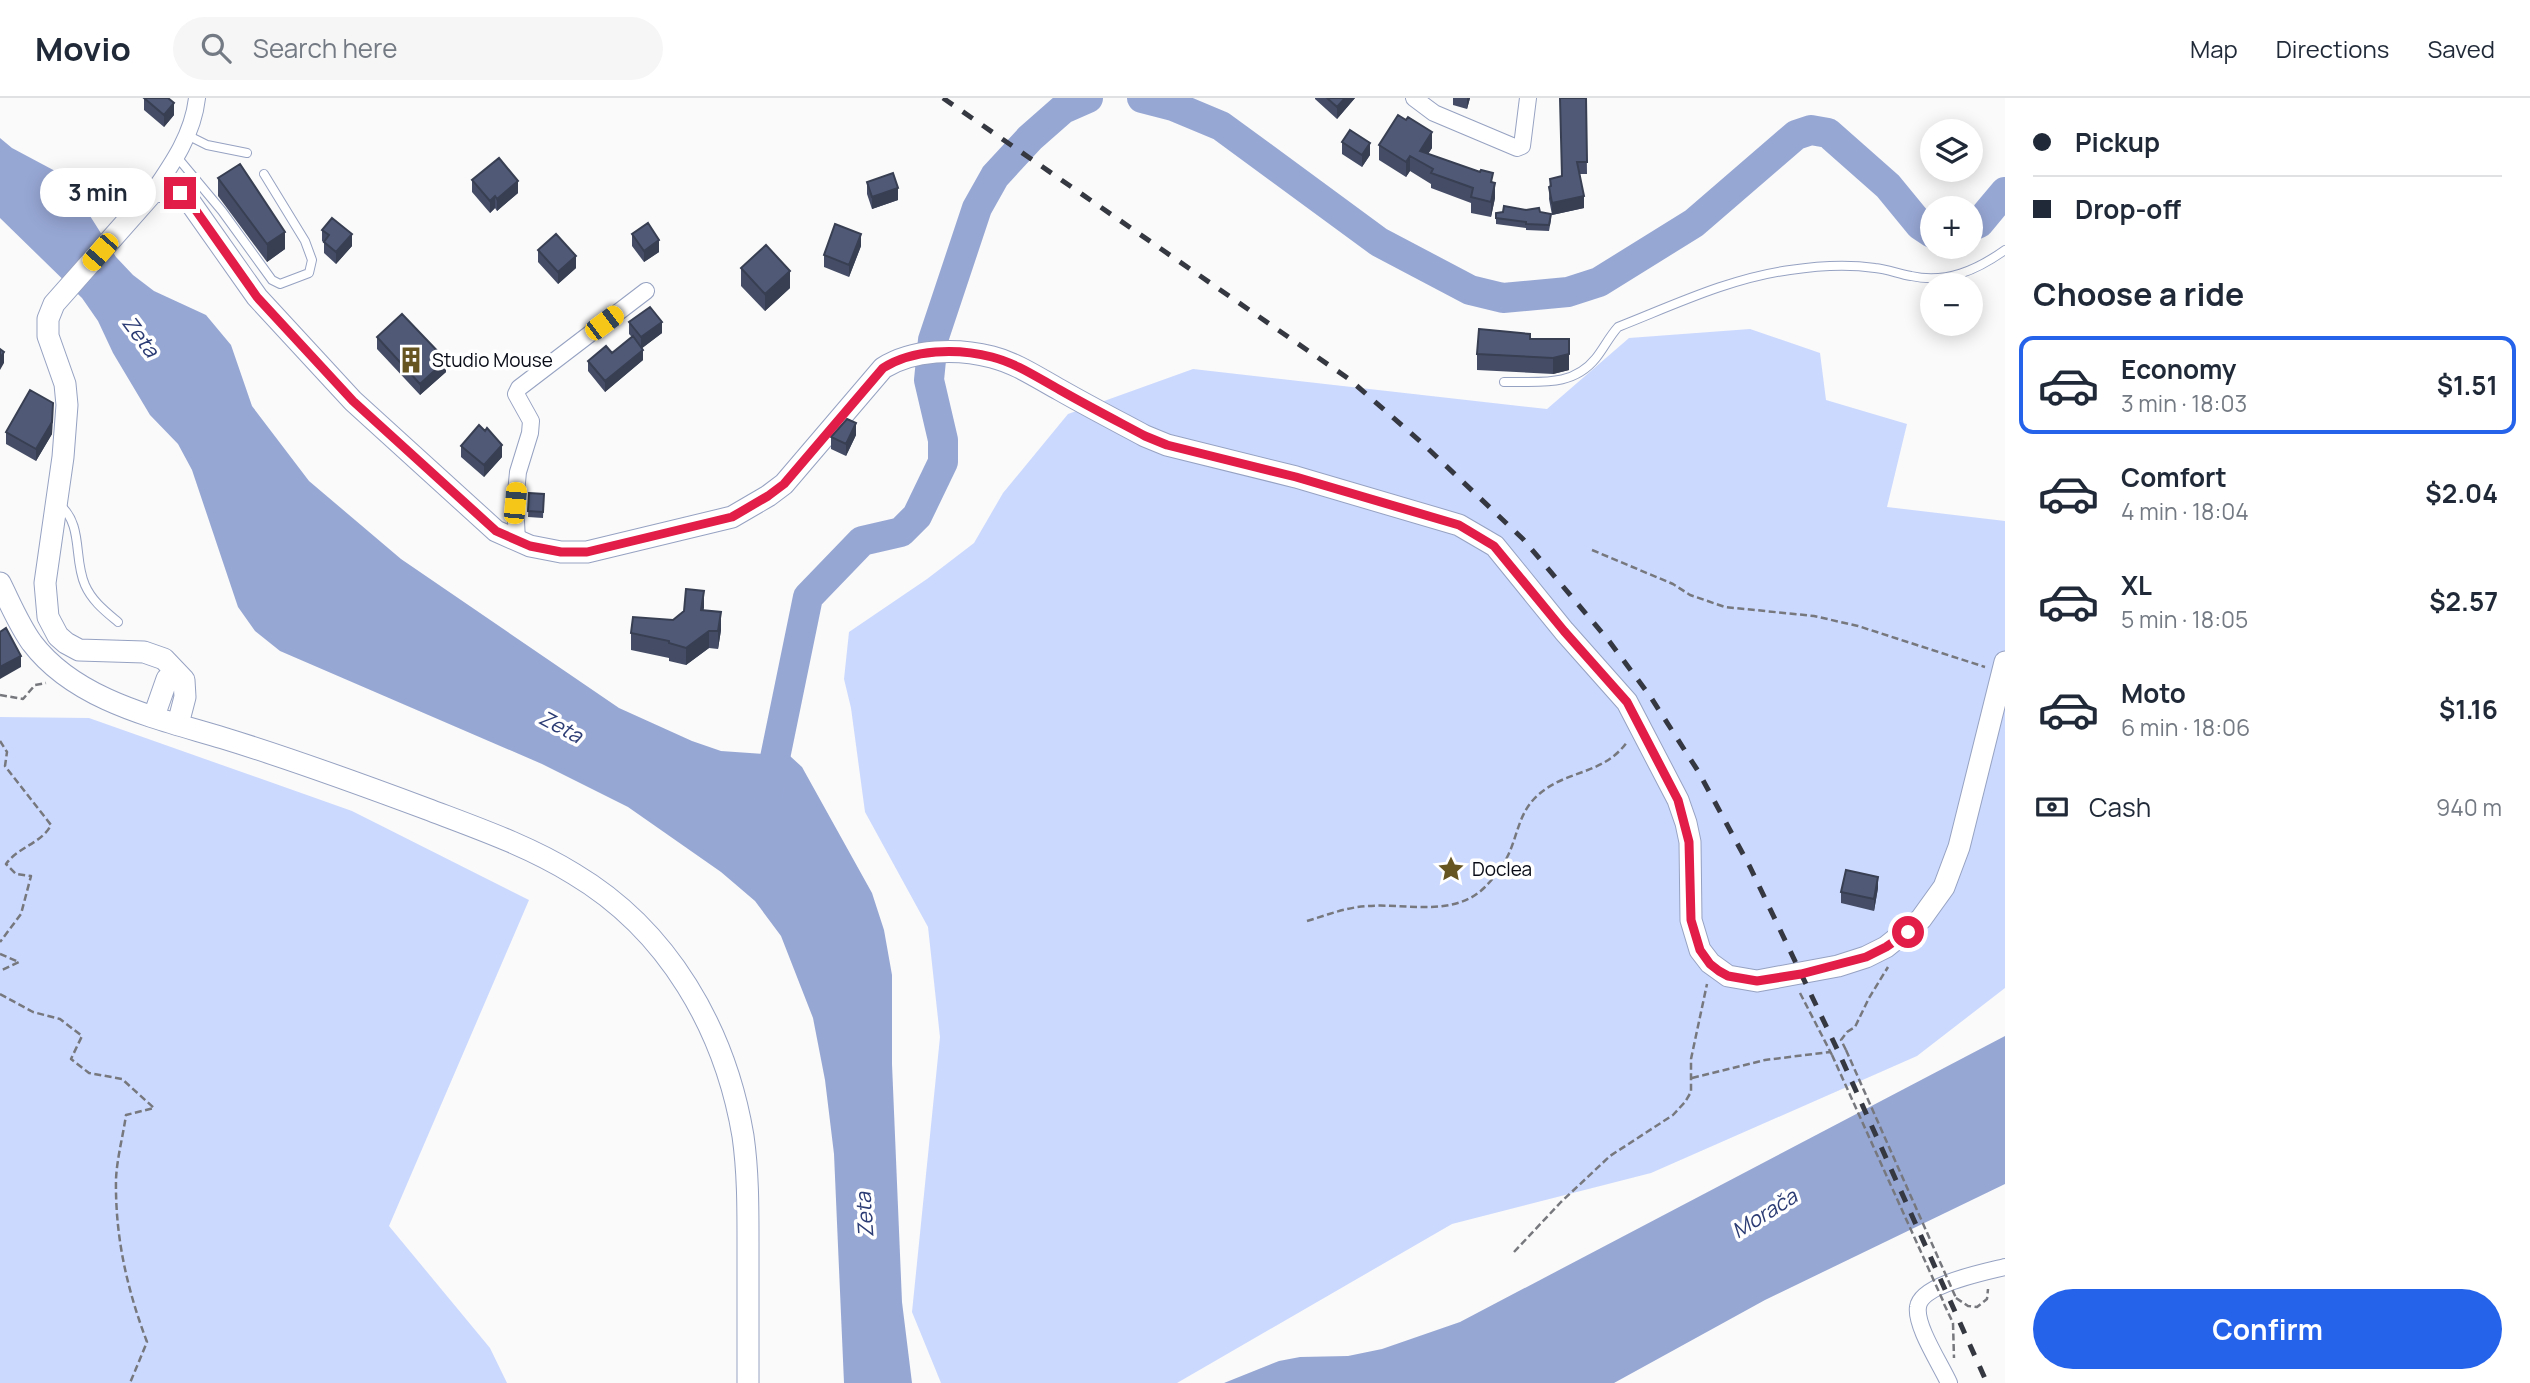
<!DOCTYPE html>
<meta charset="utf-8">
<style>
body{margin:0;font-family:Manrope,sans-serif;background:#f6f6f7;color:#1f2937;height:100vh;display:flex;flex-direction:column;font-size:26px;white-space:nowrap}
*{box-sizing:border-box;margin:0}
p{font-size:23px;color:#747a83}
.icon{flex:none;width:38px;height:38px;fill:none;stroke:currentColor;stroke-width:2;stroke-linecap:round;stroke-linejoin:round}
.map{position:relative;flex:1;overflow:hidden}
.drawer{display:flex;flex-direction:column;background:#fff;width:525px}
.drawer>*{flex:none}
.hud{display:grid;align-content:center;height:154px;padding:0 28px;background:#fff}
.fabs{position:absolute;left:1920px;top:21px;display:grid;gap:14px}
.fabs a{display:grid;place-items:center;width:63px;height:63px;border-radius:50%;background:#fff;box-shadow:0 4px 18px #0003;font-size:35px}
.end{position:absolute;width:32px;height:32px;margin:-16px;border:9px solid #e11d48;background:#fff;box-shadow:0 0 0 4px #fff}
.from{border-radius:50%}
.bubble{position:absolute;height:49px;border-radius:24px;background:#fff;box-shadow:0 4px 18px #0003;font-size:23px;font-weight:700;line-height:49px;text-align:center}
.car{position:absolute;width:21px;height:42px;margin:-21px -10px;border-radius:9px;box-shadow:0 0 5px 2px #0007;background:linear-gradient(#f5c518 24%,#345 0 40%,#f5c518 0 76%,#345 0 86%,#f5c518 0)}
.hud b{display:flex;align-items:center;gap:24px;height:66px;font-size:26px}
.hud b+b{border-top:2px solid #e0e1e3}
.hud i{width:18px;height:18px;background:#1f2937}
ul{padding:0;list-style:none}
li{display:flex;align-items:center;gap:21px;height:98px;margin:0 14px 10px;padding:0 14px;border:4px solid transparent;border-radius:14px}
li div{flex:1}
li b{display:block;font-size:26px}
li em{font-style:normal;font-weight:700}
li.active{border-color:#2563eb}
li>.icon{width:63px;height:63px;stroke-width:1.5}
h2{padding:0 28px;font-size:32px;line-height:84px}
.pay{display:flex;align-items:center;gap:18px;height:77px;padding:0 28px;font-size:26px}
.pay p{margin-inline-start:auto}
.cta{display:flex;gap:14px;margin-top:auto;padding:14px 28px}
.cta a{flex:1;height:80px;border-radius:42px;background:#2563eb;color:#fff;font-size:28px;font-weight:700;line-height:80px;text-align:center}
header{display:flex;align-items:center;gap:42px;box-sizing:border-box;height:98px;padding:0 35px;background:#fff;border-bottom:2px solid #e0e1e3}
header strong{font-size:33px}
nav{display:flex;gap:38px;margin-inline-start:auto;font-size:24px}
.search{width:490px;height:63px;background:#f6f6f7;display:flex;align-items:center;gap:18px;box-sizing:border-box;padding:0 24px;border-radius:38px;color:#747a83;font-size:26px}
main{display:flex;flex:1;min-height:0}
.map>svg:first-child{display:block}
.green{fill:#ccd9fe}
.water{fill:#97a7d4}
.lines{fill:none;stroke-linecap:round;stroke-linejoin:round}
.river{stroke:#97a7d4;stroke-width:30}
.lane-casing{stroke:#96a2c2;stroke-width:10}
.street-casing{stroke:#96a2c2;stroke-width:18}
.secondary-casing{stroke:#96a2c2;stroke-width:23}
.path{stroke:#76787e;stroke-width:2.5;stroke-dasharray:7 3.5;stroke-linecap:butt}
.lane{stroke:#fff;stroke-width:8}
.street{stroke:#fff;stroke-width:16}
.secondary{stroke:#fff;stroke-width:21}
.rail{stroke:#363841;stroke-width:5;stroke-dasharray:12 12;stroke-linecap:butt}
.path-bridge{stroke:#76787e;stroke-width:2.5;stroke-dasharray:7 3.5;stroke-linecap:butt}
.wall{fill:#454d66}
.shaded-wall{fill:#383f53}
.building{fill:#505a77;stroke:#383f53;stroke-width:2}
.route{stroke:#e11d48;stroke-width:9}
.labels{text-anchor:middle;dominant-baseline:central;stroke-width:7;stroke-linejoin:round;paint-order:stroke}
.poi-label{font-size:19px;fill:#080b16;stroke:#fff;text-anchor:start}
.water-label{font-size:21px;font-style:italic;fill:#2c3c74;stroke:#fff}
</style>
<header>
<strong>Movio</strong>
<div class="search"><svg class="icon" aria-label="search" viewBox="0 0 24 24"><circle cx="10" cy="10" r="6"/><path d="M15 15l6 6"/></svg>Search here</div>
<nav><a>Map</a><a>Directions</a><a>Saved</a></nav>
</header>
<main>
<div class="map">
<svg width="2005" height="1285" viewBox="0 0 2005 1285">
<rect width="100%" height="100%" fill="#fafafa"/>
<!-- green -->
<path class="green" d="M1750,231L1820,255L1826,302L1907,326L1887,409L2005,423V890L1917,958L1651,1075L1452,1126L1177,1285H941L912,1214L940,939L928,829L865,714L851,610L844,581L849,534L927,481L974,445L1003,395L1068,316L1193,271L1547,311L1629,240Z
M0,619L89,620L352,713L529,802L389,1128L490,1250L507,1285H0Z"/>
<!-- water -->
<path class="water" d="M0,40L12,50L57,74L73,91L116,159L133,177L154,193L206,217L231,247L252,308L309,383L401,461L619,610L692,643L721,653L790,658L802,669L872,795L884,832L892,877V966L902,1204L912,1285H844L834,1056L825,982L813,920L781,838L755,803L721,774L628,709L542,666L280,553L255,533L238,509L192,372L178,346L150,317L113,255L98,223L82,200L0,120Z
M2005,938V1086L1765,1202L1614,1285H1224L1279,1263L1300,1259L1348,1258L1382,1251L1460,1224Z"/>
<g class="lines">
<!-- river -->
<path class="river" d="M1142,0L1173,8L1221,28L1379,144L1470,192L1503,200L1568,194L1599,184L1694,125L1796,37L1811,32L1828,35L1888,88L1920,127L1932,135
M1970,129L1979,125L2005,94
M768,694L808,499L862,443L901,434L917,418L943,364V342L929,282L933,242L977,110L995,78L1030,40L1063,11L1088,0"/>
<!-- lane casing -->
<g class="lane-casing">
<path id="lane" d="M187,37L207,47L247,55
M177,59L222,113L272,182L280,186L309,175L312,162L305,143L264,76
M1504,284C1538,283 1572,290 1596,260C1604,250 1609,239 1618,229C1674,207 1730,180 1790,172C1816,168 1848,166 1875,170C1887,171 1899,176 1911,178C1946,186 1977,172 2005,152
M59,406C84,427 73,460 85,487C92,503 105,513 118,524"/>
</g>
<!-- street casing -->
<g class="street-casing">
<path id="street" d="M1414,0L1434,15L1517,50L1522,48L1528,0
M153,94C173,65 193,36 197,0
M517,442L515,405L518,374L530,335L531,323L516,296L519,290L646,193
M1949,1285C1941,1267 1915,1228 1918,1209C1921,1186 1986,1174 2005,1169"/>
</g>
<!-- secondary casing -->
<g class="secondary-casing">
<path id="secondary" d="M0,485C10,505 19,527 32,545C76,603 157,620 223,640C292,661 360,686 427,711C477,730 529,748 574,776C668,832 725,931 743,1038C748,1073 748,1108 748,1143C748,1190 748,1238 748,1285
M154,618L167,581L175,574
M178,626L185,599L184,582L164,561L144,554L79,552L66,545L58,538L48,519L45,485L63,359L67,307L65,286L48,238V221L54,206L153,94C169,92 177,93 190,104L257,199L353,303L496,433L530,448L561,454H587L732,419L768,398L784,386L883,270C913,251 957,250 992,259C1016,265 1038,280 1060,292C1088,308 1117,323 1145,338L1167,347L1296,379L1459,427L1495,448L1564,533L1627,604L1678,702L1686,725L1690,744L1691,822L1700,852L1710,865L1728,878L1757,883L1838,868L1866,859L1886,849L1921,821L1944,789L1959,749L2005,564"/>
</g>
<!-- path -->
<path class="path" d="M1592,452L1673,486L1690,497L1725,509L1814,518L1858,528L1985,569
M0,597L23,601L35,587L46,585
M0,643L7,654L5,668L51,727C42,745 18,749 6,766L16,776L31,778L21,816L0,844
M1307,823C1327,817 1347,809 1368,808C1407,805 1454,820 1485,789C1492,782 1500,772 1505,763C1517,743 1517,719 1534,701C1562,671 1602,679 1627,644
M0,856L19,864L0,873
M1800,895L1832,957
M0,896L33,914L60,921L82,938L71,961L89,975L122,981L154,1010L126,1017C123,1038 117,1060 116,1081C115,1139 127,1191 147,1244L130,1285
M1846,952L1841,942L1847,934L1855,929L1869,900L1888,869
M1692,980L1765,962L1830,954
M1514,1154L1561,1104L1610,1058L1673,1017L1685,1004L1691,994V961L1707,886
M1956,1200L1968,1208L1977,1209L1987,1201L1988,1191
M1944,1206L1953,1225L1954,1260"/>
<!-- lane -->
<use href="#lane" class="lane"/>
<!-- street -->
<use href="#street" class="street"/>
<!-- secondary -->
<use href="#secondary" class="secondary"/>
<!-- rail -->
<path class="rail" d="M943,0L1349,281L1421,344L1523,441L1609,543L1650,598L1698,673L1750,769L1839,955L1987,1285"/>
<!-- path-bridge -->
<path class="path-bridge" d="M1846,952L1956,1200
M1832,957L1944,1205"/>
</g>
<!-- wall -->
<path class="wall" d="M144,0L174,17L164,29L144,12Z
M1315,0H1355L1337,21L1315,1Z
M1453,0H1470L1467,11L1453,7Z
M1586,0L1587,76H1580L1584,110L1552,117L1549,101L1550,81L1562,78Z
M1342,44L1370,57L1362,69L1342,56Z
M1379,47L1432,50L1428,56L1493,84L1495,100L1491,119L1471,115V105L1431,90V86L1410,73L1406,79L1379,62Z
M218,80L285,151L267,164L218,98Z
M472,82L518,95L497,113L495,110L490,115L472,94Z
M867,84L898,102L872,111L867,96Z
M1540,114L1551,122L1549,133L1526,132V130L1496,126V115Z
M322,132L352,148L336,166L324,155V145L322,143Z
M632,136L659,154L644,164L632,148Z
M861,148L849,179L824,169V157Z
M538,152L576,170L558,186L538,164Z
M741,170L790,190L765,213L741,188Z
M629,224L662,235L642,250L643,262L605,294L588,273V263L612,255L632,239L629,236Z
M377,239L446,274L420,297L377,251Z
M1530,241L1569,272L1553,276L1477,272V256Z
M53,316L52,336L36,363L6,346V334Z
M856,337L846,358L831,351V339Z
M461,348L502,359L484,379L461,359Z
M529,395L544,396L543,420L528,419Z
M704,512L721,532L718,551L709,550L686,567L669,563V560L631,552V535Z
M1878,790L1874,813L1841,805V794Z"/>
<!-- shaded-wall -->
<path class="shaded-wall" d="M1345,0H1355L1337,21V9Z
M1467,0H1470L1467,11Z
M174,5V17L164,29V17Z
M1432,34V50L1422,65L1420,53Z
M1370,45V57L1362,69V57Z
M1410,58V73L1406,79V64Z
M518,83V95L497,113V101Z
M1495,85V100L1491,119V104Z
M898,90V102L872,111V99Z
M495,98V110L490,115V103Z
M1584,98V110L1552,117V105Z
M285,134V151L267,164V146Z
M352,136V148L336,166V154Z
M861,136V148L849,179V167Z
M659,142V154L644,164V153Z
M576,158V170L558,186V174Z
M790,173V190L765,213V196Z
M662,224V235L641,251V239Z
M643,252V262L605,294V283Z
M4,254V265L0,272V260Z
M1569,256V272L1553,276V260Z
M446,262V274L420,297V286Z
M53,305L52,336L36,363V351Z
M856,325V337L846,358V346Z
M502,347V359L484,379V367Z
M704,493V510L701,529V512Z
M721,514V532L718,551V533Z
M709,533V550L686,567V550Z
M21,558V569L0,581V569Z
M1878,779V790L1874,813V801Z"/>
<!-- building -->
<path class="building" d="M144,0H168L174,5L164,17Z
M1327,0H1345L1337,9Z
M1560,0H1586L1587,64H1577L1584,98L1552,105L1549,89L1551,88L1550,81L1562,78Z
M1398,17L1406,22L1408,19L1432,34L1420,53L1480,74L1481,72L1493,75L1491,84L1495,85L1491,104L1471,99L1473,90L1431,75L1433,71L1410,58L1406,64L1379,47Z
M1350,32L1370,45L1362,57L1342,44Z
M499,60L518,83L497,101L495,98L490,103L472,82Z
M240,66L285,134L267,146L218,80Z
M893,75L898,90L872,99L867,84Z
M1504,108L1526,112L1539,110L1540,114L1551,116L1549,127L1526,126V124L1496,120V115L1503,114Z
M332,120L352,136L336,154L324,144L329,137L322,132Z
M648,125L659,142L644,153L632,136Z
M835,126L861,136L849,167L824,157Z
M556,136L576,158L558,174L538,152Z
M766,147L790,173L765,196L741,170Z
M650,209L662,224L641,239L629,224Z
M402,216L446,262L420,286L377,239Z
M1479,231L1530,236V241H1569V256L1553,260L1477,256Z
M633,238L643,252L605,283L588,263L606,248L612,255Z
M0,251L4,254L0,260Z
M30,292L53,305L52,324L36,351L6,334Z
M847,321L856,325L846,346L831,339Z
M479,327L485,333L487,330L502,347L484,367L461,348Z
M529,395L544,396L543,414L528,413Z
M686,491L704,493L701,512L721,514L718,533H709L686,550L669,545V543L631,535L633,519L673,522L684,513Z
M6,530L21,558L0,569V534Z
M1846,772L1878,779L1874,801L1841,794Z"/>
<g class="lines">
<!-- route -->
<path class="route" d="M180,95L190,104L257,199L353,303L496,433L530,448L561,454H587L732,419L768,398L784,386L883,270C913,251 957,250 992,259C1016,265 1038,280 1060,292C1088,308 1117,323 1145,338L1167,347L1296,379L1459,427L1494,448L1564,533L1627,604L1678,702L1689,744L1691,822L1700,852L1710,866L1719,873L1728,878L1757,883L1801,876L1866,859L1886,849L1908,834"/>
</g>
<!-- icons -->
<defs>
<g id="building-bare" transform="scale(2.1)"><path d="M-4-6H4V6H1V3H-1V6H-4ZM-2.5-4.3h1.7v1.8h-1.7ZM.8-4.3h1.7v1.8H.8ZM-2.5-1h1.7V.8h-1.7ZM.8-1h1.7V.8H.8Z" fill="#665421" stroke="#fff" stroke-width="2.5" paint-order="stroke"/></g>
<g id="sight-bare" transform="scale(2.1)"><path d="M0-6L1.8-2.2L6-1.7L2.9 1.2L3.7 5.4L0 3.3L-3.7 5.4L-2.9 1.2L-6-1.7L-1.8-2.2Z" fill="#665421" stroke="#fff" stroke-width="2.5" paint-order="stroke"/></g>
</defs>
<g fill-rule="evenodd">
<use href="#building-bare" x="411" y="262"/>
<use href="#sight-bare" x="1451" y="771"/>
</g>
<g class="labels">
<!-- poi labels -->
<g class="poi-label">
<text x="432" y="262">Studio Mouse</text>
<text x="1472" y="771">Doclea</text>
</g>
<!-- water labels -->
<g class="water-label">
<text transform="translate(141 238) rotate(53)">Zeta</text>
<text transform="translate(561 628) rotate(28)">Zeta</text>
<text transform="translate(1764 1115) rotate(-32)">Morača</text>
<text transform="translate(864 1117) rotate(-94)">Zeta</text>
</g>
</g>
</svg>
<div class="fabs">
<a><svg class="icon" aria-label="layers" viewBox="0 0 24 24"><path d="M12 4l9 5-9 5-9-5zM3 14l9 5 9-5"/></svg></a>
<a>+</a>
<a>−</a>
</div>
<i class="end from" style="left:1908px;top:834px"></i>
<i class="end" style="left:180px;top:95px"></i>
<div class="bubble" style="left:40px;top:70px;width:116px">3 min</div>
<i class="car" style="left:100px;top:154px;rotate:221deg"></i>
<i class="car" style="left:604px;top:225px;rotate:53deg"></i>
<i class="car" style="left:515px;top:405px;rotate:5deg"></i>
</div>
<section class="drawer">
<div class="hud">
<b><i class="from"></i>Pickup</b>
<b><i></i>Drop-off</b>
</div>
<h2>Choose a ride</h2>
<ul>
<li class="active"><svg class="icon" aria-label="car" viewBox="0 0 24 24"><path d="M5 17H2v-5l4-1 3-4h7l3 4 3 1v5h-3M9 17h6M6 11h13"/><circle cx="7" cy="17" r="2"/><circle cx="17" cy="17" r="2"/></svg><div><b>Economy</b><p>3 min · 18:03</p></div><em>$1.51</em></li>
<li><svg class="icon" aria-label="car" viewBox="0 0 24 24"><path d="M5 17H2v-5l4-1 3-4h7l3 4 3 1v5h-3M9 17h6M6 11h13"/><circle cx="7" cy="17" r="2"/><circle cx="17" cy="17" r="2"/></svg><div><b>Comfort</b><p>4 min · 18:04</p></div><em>$2.04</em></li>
<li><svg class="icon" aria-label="car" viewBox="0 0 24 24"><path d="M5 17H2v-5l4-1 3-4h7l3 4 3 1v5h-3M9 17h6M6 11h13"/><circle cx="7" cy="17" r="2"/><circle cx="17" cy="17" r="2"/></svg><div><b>XL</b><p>5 min · 18:05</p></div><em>$2.57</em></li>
<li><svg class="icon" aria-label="car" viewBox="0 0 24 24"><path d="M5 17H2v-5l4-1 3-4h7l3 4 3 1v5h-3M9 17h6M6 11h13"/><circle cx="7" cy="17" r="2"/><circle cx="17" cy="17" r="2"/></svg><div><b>Moto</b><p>6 min · 18:06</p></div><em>$1.16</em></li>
</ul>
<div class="pay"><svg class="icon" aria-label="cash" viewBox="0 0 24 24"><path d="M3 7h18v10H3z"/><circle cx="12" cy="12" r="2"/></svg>Cash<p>940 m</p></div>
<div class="cta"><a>Confirm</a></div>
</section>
</main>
